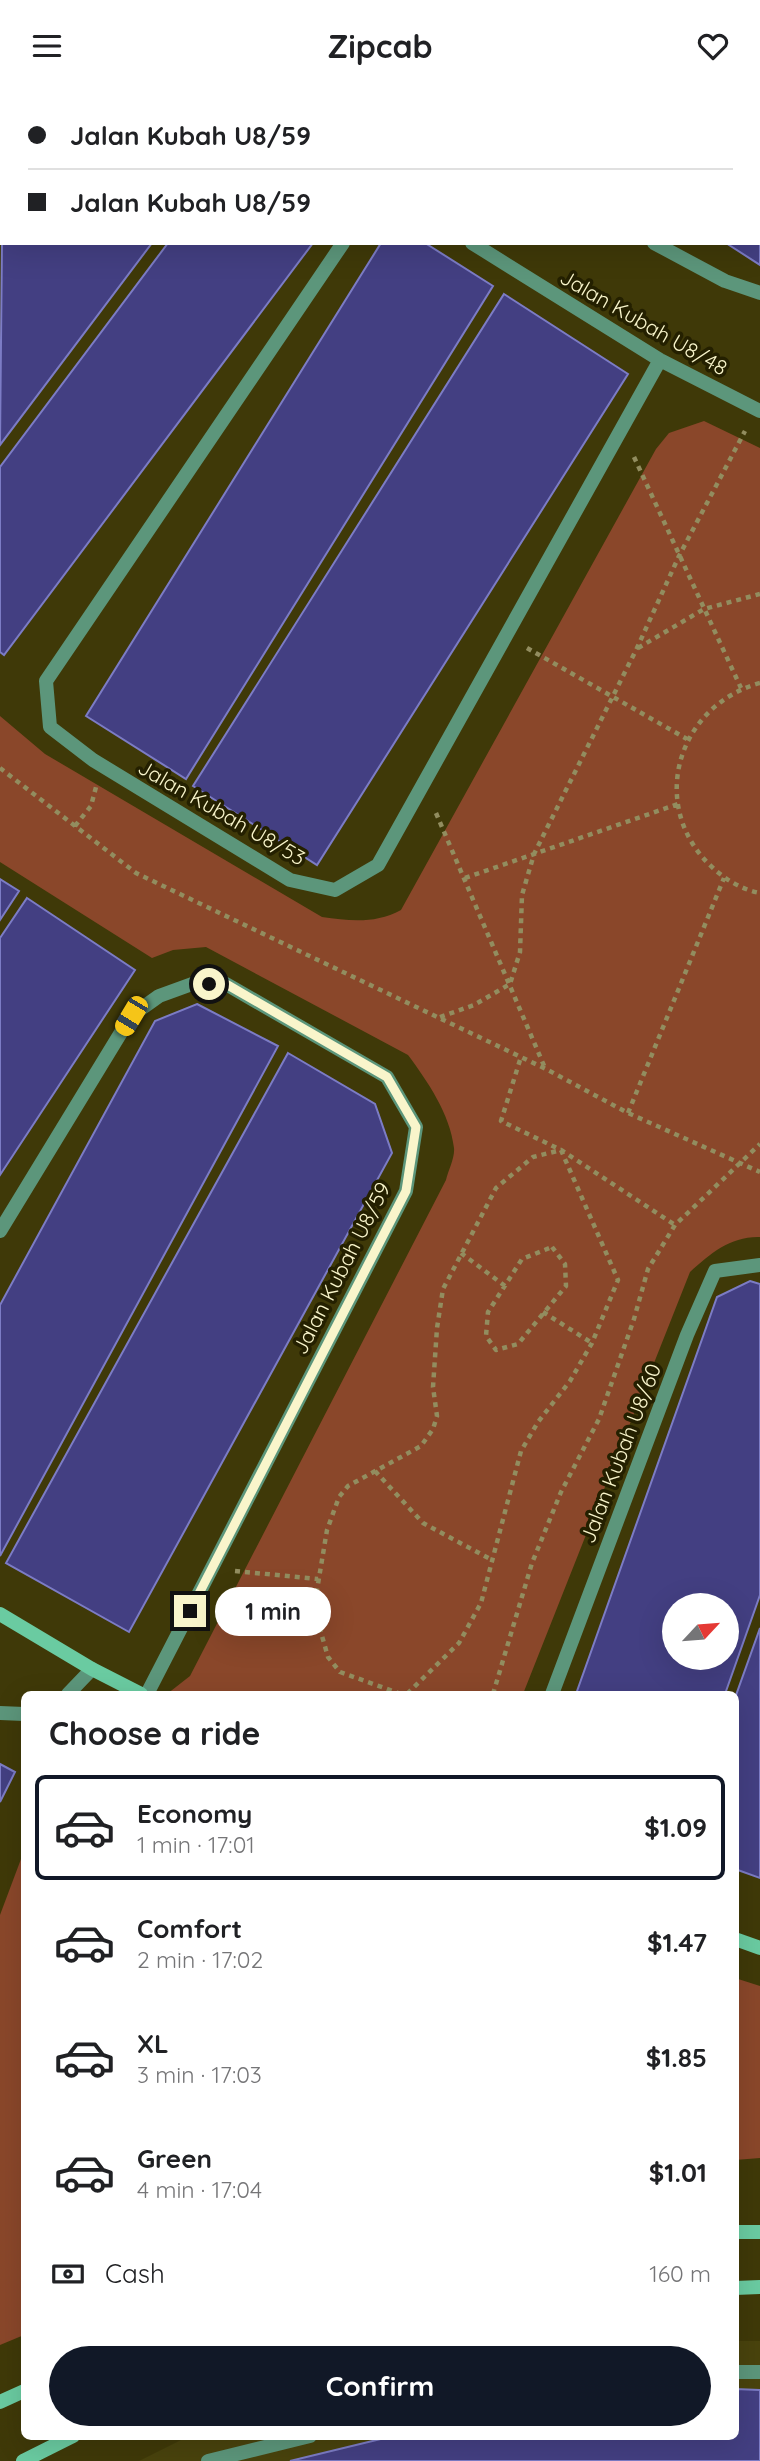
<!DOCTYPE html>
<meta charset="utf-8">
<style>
body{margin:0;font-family:Quicksand,sans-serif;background:#f2f2f2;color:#202124;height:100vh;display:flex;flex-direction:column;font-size:26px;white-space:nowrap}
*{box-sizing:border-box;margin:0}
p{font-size:23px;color:#757577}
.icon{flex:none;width:38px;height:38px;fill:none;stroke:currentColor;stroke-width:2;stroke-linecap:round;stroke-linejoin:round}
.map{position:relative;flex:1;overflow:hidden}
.drawer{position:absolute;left:21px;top:1600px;width:718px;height:749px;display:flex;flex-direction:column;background:#fff;border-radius:10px;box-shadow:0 7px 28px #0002}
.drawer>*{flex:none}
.hud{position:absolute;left:0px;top:0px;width:761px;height:154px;box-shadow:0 7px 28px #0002;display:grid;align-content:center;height:154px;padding:0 28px;background:#fff}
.needle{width:46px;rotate:64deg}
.tools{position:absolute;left:662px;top:1502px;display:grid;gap:14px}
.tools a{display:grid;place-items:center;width:77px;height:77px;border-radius:50%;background:#fff;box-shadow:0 7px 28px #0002;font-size:35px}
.end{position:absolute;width:32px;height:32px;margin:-16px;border:9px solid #f9f5cb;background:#111;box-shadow:0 0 0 4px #111}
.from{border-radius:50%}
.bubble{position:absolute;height:49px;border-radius:24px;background:#fff;box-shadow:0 7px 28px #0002;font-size:23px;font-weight:800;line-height:49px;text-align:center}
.car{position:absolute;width:21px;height:42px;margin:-21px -10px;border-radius:9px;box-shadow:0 0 5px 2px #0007;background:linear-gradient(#f5c518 24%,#345 0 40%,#f5c518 0 76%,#345 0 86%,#f5c518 0)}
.hud b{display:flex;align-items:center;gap:24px;height:66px;font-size:26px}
.hud b+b{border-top:2px solid #e0e0e0}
.hud i{width:18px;height:18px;background:#202124}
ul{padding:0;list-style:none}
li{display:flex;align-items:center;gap:21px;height:105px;margin:0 14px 10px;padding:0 14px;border:4px solid transparent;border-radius:10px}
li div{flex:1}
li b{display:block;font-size:26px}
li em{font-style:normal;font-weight:800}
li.current{border-color:#111827}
li>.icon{width:63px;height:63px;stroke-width:1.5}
h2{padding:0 28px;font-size:32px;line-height:84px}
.pay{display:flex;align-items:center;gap:18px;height:77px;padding:0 28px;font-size:26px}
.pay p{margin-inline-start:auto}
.primary-button{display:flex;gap:14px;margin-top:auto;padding:14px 28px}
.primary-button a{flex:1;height:80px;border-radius:42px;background:#111827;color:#fff;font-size:28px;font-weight:800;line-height:80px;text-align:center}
header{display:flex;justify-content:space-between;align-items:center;height:91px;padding:0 28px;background:#fff;font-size:32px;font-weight:800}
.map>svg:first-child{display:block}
.built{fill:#49430d}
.green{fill:#8a472a}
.building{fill:#433f82;stroke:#7c7cc5;stroke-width:2;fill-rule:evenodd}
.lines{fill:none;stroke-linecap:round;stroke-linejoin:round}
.path{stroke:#928d5f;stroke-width:4.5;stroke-dasharray:5 5;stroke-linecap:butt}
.lane{stroke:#5c967b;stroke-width:14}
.street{stroke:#5c967b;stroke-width:14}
.secondary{stroke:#6acba1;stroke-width:14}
.route{stroke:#f9f5cb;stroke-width:9}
.labels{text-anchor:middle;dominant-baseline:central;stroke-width:7;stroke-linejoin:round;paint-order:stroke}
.street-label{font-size:21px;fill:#f9f5cb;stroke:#242000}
</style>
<header><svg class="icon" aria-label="menu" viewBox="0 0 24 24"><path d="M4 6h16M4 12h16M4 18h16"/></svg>Zipcab<svg class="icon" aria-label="heart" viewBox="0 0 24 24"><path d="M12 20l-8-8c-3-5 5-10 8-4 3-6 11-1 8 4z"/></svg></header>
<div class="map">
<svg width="760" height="2370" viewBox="0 0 760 2370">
<rect width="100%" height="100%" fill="#3f3908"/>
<!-- built -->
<path class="built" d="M735,2250H760V2370H139L189,2345H735Z"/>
<!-- green -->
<path class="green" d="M704,330L760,357V1146C731,1145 711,1162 690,1181L523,1603H167L190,1585L446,1089C448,1080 455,1067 454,1057C450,1023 428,991 408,964L206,856L173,859L152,867L0,771V625L45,663L322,826C350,830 375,833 401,819L656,358L669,342Z
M24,1760V2244L0,2254V1824Z
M735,1887L760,1895V2067L735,2069Z"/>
<!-- building -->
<path class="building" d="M0,0H32L2,2L0,38Z
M114,0H211L213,2H113Z
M398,0H488L487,2Z
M589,0H744L588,2Z
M756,0H760V174L726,152H760V2Z
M2,149V152H152L0,354Z
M168,152H313L4,564L0,561V376Z
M381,152H425L493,195L186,688L86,625Z
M504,203L628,283L317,774L193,695Z
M0,788L19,800L0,829Z
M27,807L135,879L0,1084V847Z
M197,913L278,955L0,1465V1214L155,930Z
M288,962L375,1013L392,1062L129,1541L6,1472Z
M750,1190L760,1193V1504L725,1603H576L717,1206ZM674,1514H726V1566H674Z
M760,1537V1787L735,1778V1607Z
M0,1673L15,1681L0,1711Z
M735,2298L760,2299V2370H290L393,2345H735Z"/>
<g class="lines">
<!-- path -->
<path class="path" d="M634,366L741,597
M527,557L687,648
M638,557L704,518L760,503
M760,592C676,615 647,717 713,777C726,789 743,799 760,802
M0,677L136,782L546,978L628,1022L760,1081
M436,722L545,977
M75,735L91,715L96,696
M465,787L678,713
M440,926L474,914L510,893L520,861L522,804L534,763L637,557L679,465L745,340
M520,969L501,1030L561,1059L675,1134
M628,1022L724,787
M552,1156L565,1173L566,1195L518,1253L496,1259L486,1245L488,1221L522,1168Z
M461,1162L505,1195
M543,1221L592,1252
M375,1380L423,1432L492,1469
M235,1480L318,1488
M401,1603L340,1581L328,1566L314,1517L327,1439L339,1406L348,1395L421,1355L433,1338L437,1325L433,1296L437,1237L443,1198L496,1097L533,1066L561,1059L618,1189L592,1252L570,1290L538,1331L521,1360L481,1512L459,1552L407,1603
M493,1603L532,1472L561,1401L599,1328L634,1228L648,1178L675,1134L760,1053"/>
<!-- lane -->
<path class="lane" d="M735,2281H760
M208,2370L310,2345"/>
<!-- street -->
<path class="street" d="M264,0L266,2
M76,2L77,0
M545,2L546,0
M0,95L2,93
M343,152L46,590L50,636L93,669L290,789L335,799L378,774L660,269
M472,152L660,269L760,320
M654,152L725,190L760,202
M0,1140L131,925L159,905L192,893H226L387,986L416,1036L406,1100L147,1603
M68,1603L92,1578
M552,1603L687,1244L715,1180L760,1174
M0,1622L24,1623"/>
<!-- secondary -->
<path class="secondary" d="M0,1523L92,1578L141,1603
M735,1848L760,1857
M735,2141H760
M735,2197L760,2196
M0,2311L24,2300
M23,2370L73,2345"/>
</g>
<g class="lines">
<!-- route -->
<path class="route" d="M190,1520L406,1100L416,1036L387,986L226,893H209"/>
</g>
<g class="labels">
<!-- street labels -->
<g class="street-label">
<text transform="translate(644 231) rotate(30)">Jalan Kubah U8/48</text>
<text transform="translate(222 721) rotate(30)">Jalan Kubah U8/53</text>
<text transform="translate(341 1177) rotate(-63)">Jalan Kubah U8/59</text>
<text transform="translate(620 1362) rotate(-69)">Jalan Kubah U8/60</text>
</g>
</g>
</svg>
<div class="tools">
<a><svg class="needle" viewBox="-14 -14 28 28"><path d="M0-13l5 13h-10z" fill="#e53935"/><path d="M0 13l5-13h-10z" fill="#757577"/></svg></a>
</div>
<i class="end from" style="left:209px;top:893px"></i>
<i class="end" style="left:190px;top:1520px"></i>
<div class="bubble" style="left:215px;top:1496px;width:116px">1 min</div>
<i class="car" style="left:131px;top:925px;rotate:211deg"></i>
<div class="hud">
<b><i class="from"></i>Jalan Kubah U8/59</b>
<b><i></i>Jalan Kubah U8/59</b>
</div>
<section class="drawer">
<h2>Choose a ride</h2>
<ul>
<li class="current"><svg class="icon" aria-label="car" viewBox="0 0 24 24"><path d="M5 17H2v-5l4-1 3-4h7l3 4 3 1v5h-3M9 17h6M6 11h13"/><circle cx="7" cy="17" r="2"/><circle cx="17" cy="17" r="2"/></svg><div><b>Economy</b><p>1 min · 17:01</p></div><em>$1.09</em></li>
<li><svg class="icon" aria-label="car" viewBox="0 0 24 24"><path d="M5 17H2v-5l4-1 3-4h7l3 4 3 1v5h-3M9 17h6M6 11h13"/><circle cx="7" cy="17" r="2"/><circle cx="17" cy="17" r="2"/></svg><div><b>Comfort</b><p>2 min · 17:02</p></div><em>$1.47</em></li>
<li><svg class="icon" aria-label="car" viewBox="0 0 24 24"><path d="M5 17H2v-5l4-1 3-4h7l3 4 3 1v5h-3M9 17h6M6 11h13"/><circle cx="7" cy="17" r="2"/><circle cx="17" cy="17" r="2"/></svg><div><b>XL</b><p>3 min · 17:03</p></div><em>$1.85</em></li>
<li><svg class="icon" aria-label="car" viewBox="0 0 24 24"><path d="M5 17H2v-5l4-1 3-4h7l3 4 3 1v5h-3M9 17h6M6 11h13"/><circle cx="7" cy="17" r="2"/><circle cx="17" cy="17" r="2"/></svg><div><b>Green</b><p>4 min · 17:04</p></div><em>$1.01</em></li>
</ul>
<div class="pay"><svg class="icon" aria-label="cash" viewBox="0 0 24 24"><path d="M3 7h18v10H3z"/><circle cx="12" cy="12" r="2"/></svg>Cash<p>160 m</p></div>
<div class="primary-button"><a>Confirm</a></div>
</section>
</div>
